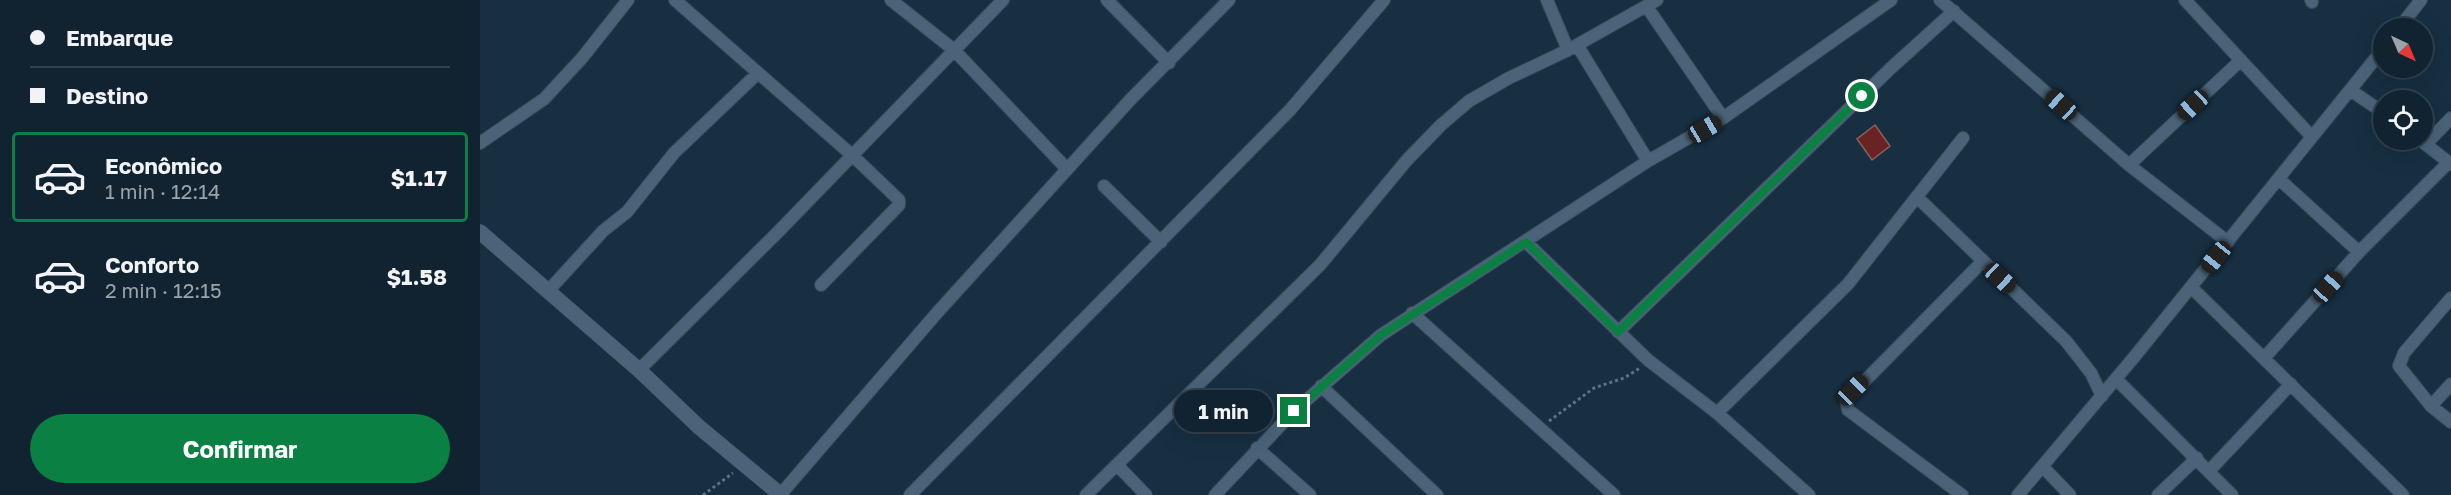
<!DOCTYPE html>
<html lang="pt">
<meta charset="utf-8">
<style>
body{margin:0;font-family:"Golos Text",sans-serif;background:#1a2b39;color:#f1f3f6;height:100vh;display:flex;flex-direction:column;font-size:22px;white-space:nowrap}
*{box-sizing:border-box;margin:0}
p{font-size:20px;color:#9ca4ab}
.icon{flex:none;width:33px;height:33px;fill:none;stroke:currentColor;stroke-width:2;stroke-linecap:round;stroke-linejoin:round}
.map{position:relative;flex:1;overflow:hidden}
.panel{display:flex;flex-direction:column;background:#112331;width:480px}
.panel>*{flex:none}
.guide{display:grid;align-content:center;height:132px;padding:0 30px;background:#112331}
.needle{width:39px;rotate:136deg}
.controls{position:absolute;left:1893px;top:18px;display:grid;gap:12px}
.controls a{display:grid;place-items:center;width:60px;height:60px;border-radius:50%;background:#112331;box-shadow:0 6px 24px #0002,0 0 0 2px #30404d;font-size:30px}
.end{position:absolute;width:27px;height:27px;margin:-14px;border:8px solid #0b8043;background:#fff;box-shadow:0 0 0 3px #fff}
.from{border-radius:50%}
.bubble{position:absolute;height:42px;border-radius:21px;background:#112331;box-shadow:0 6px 24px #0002,0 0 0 2px #30404d;font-size:20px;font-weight:700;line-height:42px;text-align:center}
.car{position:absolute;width:18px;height:36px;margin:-18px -9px;border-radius:8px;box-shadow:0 0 4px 2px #0007;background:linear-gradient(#222 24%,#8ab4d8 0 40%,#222 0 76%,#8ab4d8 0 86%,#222 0)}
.guide b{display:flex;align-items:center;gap:21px;height:57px;font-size:22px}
.guide b+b{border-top:2px solid #30404d}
.guide i{width:15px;height:15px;background:#f1f3f6}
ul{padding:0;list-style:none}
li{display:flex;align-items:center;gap:18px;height:90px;margin:0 12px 9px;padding:0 18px;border:3px solid transparent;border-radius:6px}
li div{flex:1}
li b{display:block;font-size:22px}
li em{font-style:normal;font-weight:700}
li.active{border-color:#0b8043}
li>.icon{width:54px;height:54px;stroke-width:1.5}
.button{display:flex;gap:12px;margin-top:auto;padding:12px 30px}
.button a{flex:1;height:69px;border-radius:36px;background:#0b8043;color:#fff;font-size:24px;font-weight:700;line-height:69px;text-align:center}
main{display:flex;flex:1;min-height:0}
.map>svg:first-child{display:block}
.building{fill:#692323;stroke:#856260;stroke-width:1.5}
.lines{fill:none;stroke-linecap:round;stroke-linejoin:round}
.minor-casing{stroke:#364a59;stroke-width:14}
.tertiary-casing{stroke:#364a59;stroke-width:16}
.path{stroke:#5d7282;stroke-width:3;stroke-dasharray:3 3;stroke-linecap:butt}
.minor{stroke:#4a6378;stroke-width:12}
.tertiary{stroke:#4a6378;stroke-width:15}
.route{stroke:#0b8043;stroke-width:8}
</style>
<main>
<section class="panel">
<div class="guide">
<b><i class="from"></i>Embarque</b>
<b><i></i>Destino</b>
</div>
<ul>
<li class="active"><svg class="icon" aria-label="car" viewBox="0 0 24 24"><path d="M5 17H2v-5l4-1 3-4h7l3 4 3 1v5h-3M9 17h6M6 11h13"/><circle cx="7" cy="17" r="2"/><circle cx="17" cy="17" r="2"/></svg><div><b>Econômico</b><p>1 min · 12:14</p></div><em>$1.17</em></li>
<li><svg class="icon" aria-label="car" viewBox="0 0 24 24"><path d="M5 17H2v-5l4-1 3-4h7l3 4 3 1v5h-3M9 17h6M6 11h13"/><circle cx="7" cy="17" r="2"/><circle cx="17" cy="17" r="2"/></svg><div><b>Conforto</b><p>2 min · 12:15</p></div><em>$1.58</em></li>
</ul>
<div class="button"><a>Confirmar</a></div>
</section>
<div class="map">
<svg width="1971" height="495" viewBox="0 0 1971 495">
<rect width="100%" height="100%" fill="#172f41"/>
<!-- building -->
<path class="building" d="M1395,125L1410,146L1392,160L1377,139Z"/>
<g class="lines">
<!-- minor casing -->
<g class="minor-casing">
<path id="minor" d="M195,0L373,156L419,200V205L341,285
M411,0L474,50L587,169
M627,0L689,63
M1067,0L1088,50
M1460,0L1649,165L1748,242
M1705,0L1832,137
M1831,0L1832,2
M1167,7L1243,118
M1919,28L1941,0
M1097,45L1168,161
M1870,90L1904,113
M1940,140L1971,164
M0,143L64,99L102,58L148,0
M1946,144L1971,118
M1649,165L1761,60
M1799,179L1879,252
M624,186L681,242
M1437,197L1586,341L1611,373L1622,396
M1046,242L1168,360L1237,413L1329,495
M1711,287L1923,495
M69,290L123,231L147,212L194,153L277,74
M1971,298L1924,353L1919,366L1951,406L1971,422
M932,313L1134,495
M1138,332L1411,68L1474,11
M1785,357L1879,252L1969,162
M159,370L298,232L523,0
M1636,379L1752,495
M841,386L957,495
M1951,406L1971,384
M1237,413L1368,284L1483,138
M777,448L830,495
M637,465L666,495
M1563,467L1590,495
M1729,471L1811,384
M300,495L456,314L650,100L749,0
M430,495L810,110L904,0
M606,495L840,265L927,160L961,125L989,101L1029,78L1088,50L1177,0
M735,495L814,411L901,335L1168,161L1243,118L1411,0
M1482,495L1368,410L1366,400L1503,261
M1538,495L1655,356L1904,48
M1678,495L1717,458"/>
</g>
<!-- tertiary casing -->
<g class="tertiary-casing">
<path id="tertiary" d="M0,232L159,370L219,427L301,495"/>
</g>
<!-- path -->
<path class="path" d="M1069,421L1114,388L1144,378L1160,368
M223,495L253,473"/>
<!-- minor -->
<use href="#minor" class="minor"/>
<!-- tertiary -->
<use href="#tertiary" class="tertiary"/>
</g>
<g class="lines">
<!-- route -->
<path class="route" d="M814,411L901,335L1046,242L1138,332L1382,96"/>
</g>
</svg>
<div class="controls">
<a><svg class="needle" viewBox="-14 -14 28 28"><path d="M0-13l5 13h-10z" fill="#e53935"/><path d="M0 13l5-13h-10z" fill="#9ca4ab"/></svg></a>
<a><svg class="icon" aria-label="locate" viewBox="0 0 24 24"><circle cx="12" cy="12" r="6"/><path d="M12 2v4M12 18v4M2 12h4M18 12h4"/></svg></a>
</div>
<i class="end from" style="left:1382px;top:96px"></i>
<i class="end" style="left:814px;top:411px"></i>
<div class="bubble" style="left:694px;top:390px;width:99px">1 min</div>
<i class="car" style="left:1581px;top:105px;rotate:312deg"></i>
<i class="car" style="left:1713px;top:105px;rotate:227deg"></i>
<i class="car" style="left:1225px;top:129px;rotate:60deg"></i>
<i class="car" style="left:1736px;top:257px;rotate:219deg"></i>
<i class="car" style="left:1520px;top:278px;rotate:133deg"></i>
<i class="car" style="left:1848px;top:287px;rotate:42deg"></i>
<i class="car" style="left:1373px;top:390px;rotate:45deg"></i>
</div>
</main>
